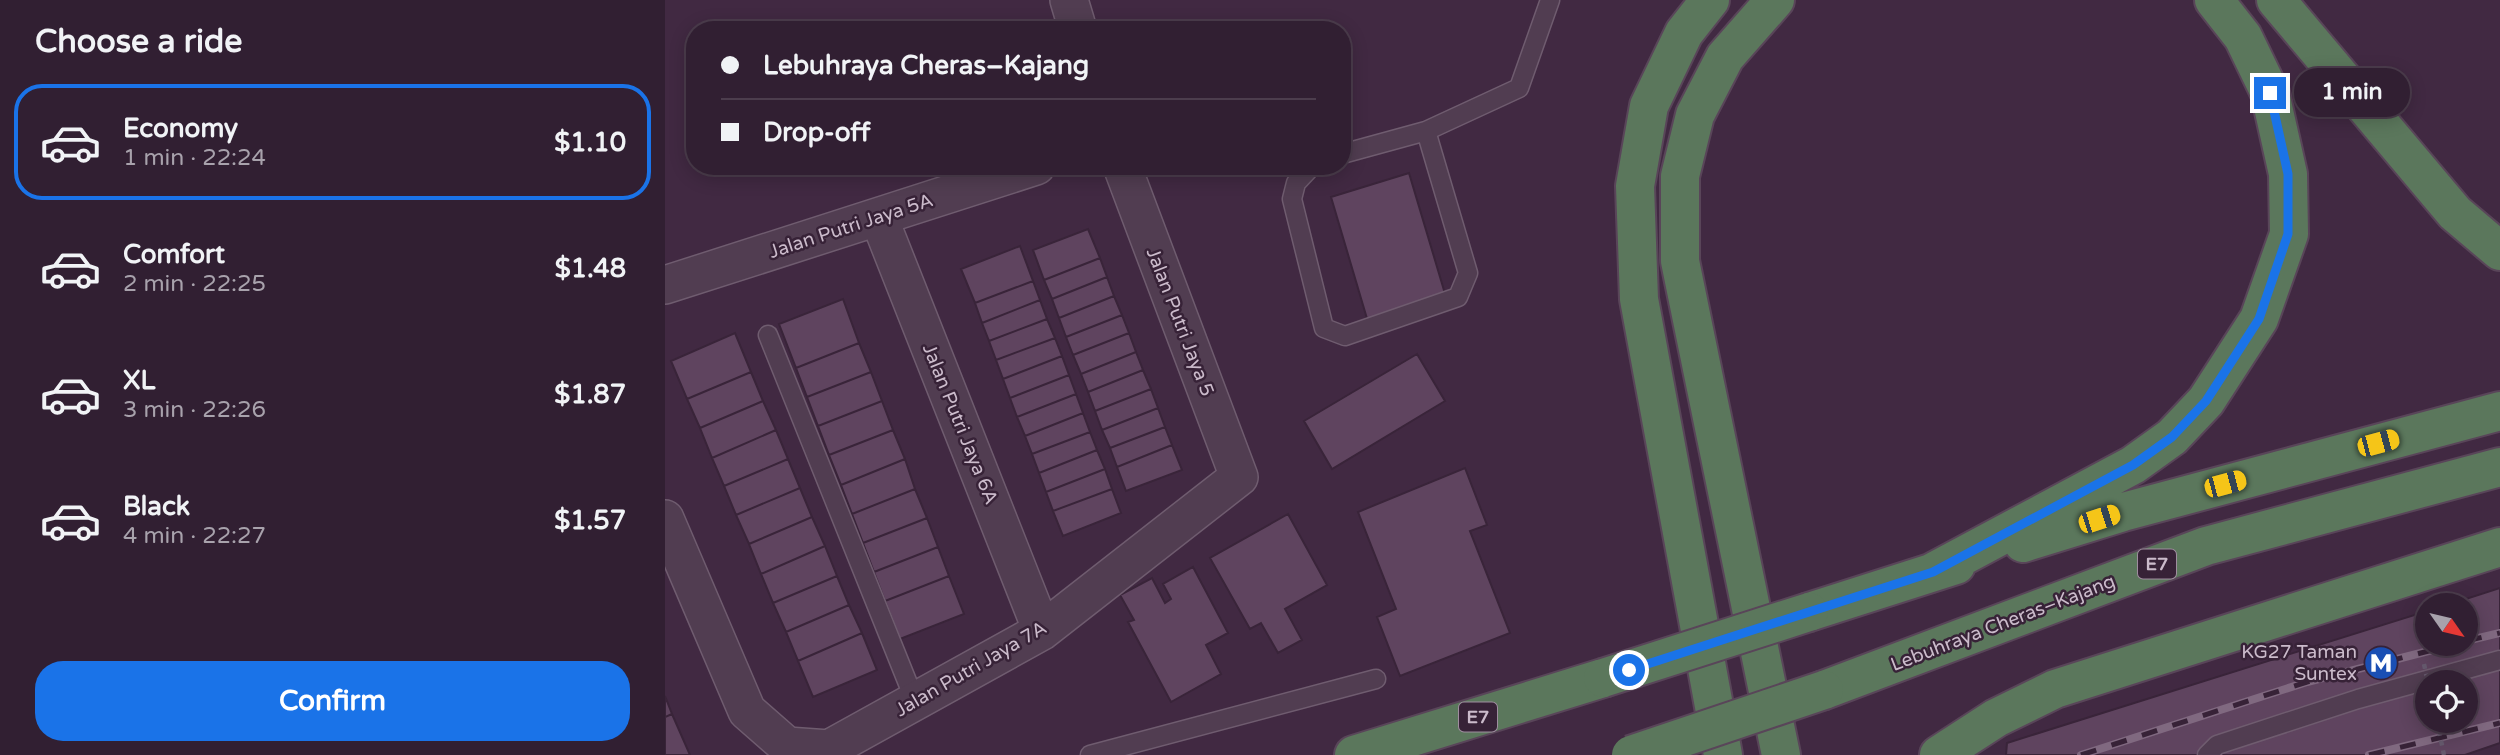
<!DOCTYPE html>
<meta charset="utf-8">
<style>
body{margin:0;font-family:"Varela Round",sans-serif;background:#3d2c3e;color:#f1f3f6;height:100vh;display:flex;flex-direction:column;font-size:26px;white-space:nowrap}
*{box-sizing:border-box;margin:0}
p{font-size:23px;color:#a8a2ac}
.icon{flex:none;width:38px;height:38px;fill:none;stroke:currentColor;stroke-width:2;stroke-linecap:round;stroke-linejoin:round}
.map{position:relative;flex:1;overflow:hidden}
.panel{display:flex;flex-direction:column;background:#311f32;width:665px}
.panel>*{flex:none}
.top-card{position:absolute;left:21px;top:21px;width:665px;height:154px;border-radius:28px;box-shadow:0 4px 18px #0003,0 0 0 2px #4c3d4d;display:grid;align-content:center;height:154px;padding:0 35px;background:#311f32}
.needle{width:46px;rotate:124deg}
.tools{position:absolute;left:1750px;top:593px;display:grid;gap:14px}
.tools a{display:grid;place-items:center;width:63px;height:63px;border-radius:50%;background:#311f32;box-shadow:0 4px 18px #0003,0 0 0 2px #4c3d4d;font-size:35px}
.end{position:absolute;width:32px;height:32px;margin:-16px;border:9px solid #1a73e8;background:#fff;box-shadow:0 0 0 4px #fff}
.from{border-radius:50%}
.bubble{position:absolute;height:49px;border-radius:24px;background:#311f32;box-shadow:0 4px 18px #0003,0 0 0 2px #4c3d4d;font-size:23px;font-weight:800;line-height:49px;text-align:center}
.car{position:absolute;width:21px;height:42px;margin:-21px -10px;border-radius:9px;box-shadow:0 0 5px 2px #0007;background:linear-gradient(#f5c518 24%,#345 0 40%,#f5c518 0 76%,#345 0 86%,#f5c518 0)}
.top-card b{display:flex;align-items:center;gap:24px;height:66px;font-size:26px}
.top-card b+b{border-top:2px solid #4c3d4d}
.top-card i{width:18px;height:18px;background:#f1f3f6}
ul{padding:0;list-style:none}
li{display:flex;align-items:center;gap:21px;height:116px;margin:0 14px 10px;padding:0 21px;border:4px solid transparent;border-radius:28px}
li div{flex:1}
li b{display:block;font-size:26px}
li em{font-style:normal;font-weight:800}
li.current{border-color:#1a73e8}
li>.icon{width:63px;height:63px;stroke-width:1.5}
h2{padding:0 35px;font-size:32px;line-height:84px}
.primary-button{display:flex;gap:14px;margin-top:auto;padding:14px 35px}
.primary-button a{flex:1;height:80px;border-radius:28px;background:#1a73e8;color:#fff;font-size:28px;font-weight:800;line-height:80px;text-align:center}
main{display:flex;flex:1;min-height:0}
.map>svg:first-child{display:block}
.building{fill:#5f445f;stroke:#392439;stroke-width:2;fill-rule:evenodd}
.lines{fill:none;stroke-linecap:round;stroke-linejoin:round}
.service-casing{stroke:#6f5c6f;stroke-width:21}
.minor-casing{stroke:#6f5c6f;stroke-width:40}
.motorway-casing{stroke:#594559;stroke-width:42}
.service{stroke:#513d51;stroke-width:18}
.minor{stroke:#513d51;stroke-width:37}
.motorway{stroke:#5b775c;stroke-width:38}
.rail-casing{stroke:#806980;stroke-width:8}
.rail{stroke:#372237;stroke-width:5;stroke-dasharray:16;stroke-linecap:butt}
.motorway-bridge-casing{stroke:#594559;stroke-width:42;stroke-linecap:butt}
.path-bridge{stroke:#665a6e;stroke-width:4.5;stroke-dasharray:5 5;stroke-linecap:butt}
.motorway-bridge{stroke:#5b775c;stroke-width:38}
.route{stroke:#1a73e8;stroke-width:9}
.labels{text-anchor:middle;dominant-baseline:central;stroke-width:5;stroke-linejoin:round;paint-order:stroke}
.shield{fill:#372237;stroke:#9f8d9f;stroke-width:2}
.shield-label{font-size:18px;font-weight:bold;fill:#cbbbcb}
.street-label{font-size:19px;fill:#cbbbcb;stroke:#372237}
.poi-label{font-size:19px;fill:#cbbbcb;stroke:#372237;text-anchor:end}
</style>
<main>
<section class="panel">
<h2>Choose a ride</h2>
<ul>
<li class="current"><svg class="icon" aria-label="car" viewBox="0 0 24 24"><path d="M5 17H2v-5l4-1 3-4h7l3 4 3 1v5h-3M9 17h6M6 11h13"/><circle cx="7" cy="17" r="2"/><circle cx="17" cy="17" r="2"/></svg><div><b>Economy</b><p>1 min · 22:24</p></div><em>$1.10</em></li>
<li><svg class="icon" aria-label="car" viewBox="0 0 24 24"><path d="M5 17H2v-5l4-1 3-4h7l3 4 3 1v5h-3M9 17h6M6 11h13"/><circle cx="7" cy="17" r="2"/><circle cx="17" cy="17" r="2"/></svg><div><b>Comfort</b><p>2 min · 22:25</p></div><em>$1.48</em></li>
<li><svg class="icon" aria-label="car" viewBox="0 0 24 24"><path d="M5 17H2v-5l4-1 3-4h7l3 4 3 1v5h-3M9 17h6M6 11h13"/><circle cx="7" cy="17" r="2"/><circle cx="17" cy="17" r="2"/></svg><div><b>XL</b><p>3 min · 22:26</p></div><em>$1.87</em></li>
<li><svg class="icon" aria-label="car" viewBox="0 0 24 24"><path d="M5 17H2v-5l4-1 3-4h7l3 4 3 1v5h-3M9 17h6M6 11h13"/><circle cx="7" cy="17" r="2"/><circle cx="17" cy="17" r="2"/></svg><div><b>Black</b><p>4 min · 22:27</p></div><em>$1.57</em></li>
</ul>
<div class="primary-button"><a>Confirm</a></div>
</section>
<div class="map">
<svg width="1835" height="755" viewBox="0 0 1835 755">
<rect width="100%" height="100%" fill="#412942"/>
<!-- building -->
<path class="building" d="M744,173L781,297L703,322L666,197Z
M423,229L435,258L379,280L368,250Z
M355,246L368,281L310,303L296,269Z
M435,258L442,277L387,299L379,280Z
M442,277L449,296L394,318L387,299Z
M368,281L375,300L317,323L310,303Z
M449,296L457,315L401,337L394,318Z
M178,299L194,343L131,368L114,324Z
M375,300L382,319L324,341L317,323Z
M457,315L464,333L408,355L401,337Z
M382,319L390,338L331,360L324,341Z
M70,333L86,372L22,399L6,361Z
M464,333L471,352L416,374L408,355Z
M390,338L397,356L338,379L331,360Z
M194,343L206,372L142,397L131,368Z
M471,352L478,370L423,392L416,374Z
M752,354L780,401L667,469L639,421Z
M397,356L404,375L345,398L338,379Z
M478,370L486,389L430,411L423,392Z
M86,372L98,401L35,428L22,399Z
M206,372L217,401L153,426L142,397Z
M404,375L411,394L352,417L345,398Z
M486,389L493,408L437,430L430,411Z
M411,394L418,413L360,436L352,417Z
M98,401L111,430L47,458L35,428Z
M217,401L228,430L164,455L153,426Z
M493,408L500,427L445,448L437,430Z
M418,413L425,432L367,454L360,436Z
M500,427L507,445L452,467L445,448Z
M111,430L123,459L59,486L47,458Z
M228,430L240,459L176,485L164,455Z
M425,432L432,450L374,473L367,454Z
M507,445L517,470L461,491L452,467Z
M432,450L440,469L381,492L374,473Z
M123,459L135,488L71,515L59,486Z
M240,459L250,489L187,514L176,485Z
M800,468L822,525L805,531L845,633L735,676L712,617L731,609L693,512Z
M440,469L447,489L388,511L381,492Z
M135,488L147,517L84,544L71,515Z
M250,489L262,518L198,543L187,514Z
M447,489L456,513L398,536L388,511Z
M623,514L662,585L620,609L637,640L613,653L596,623L585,629L545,558Z
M147,517L160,546L96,574L84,544Z
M262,518L273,547L209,572L198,543Z
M160,546L172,576L108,603L96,574Z
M273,547L284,576L220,601L209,572Z
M528,567L563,633L541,645L556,674L506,702L463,622L469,620L455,595L487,578L500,603L506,599L498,584Z
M172,576L184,605L121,632L108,603Z
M284,576L299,614L235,639L220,601Z
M1835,588V743L1800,755H1341L1342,743L1762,611V644H1801V606H1779ZM1762,682H1801V721H1762Z
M184,605L197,633L133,661L121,632Z
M197,633L212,670L148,697L133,661Z
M0,696L7,714L0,717Z
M7,714L25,755H0V717Z"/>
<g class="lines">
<!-- service casing -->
<g class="service-casing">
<path id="service" d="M677,154L761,131L854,88L885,0
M647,166L631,183L627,199L659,328L680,336L793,297L803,273L761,131
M103,335L250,701
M425,755L711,679
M1542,755L1552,745L1693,699L1835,660"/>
</g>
<!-- minor casing -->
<g class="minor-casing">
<path id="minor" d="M404,0L413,30
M214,218L377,631
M0,285L371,166
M0,519L82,711L122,746L164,749L377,631L574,477L457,166"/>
</g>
<!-- motorway casing -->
<g class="motorway-casing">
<path id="motorway" d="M1045,0L1019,33L984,106L970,186L974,299L1058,755
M1110,0L1060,57L1030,115L1015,176V261L1116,755
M1611,0L1790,213L1835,251
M1358,543L1458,512L1835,411
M1268,572L1468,465L1507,437L1541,401L1594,319L1624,234L1623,174L1605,93L1578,37L1549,0
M1144,612L1291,565
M1159,690L1541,546L1835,467
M689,755L938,678
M1274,755L1331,718L1390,689L1835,547"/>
</g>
<!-- service -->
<use href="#service" class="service"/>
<!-- minor -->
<use href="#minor" class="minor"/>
<!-- motorway -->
<use href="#motorway" class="motorway"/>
<!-- rail casing -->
<g class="rail-casing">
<path id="rail" d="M1801,641L1835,633
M1416,755L1642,682L1791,644
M1704,755L1835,723"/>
</g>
<!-- rail -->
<use href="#rail" class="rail"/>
<!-- motorway-bridge casing -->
<g class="motorway-bridge-casing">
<path id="motorway-bridge" d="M938,678L1144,612
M966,755L1159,690"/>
</g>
<!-- path-bridge -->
<path class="path-bridge" d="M1759,664L1763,682
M1772,721L1779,755"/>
<!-- motorway-bridge -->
<use href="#motorway-bridge" class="motorway-bridge"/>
</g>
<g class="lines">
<!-- route -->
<path class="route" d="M964,670L1268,572L1468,465L1507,437L1541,401L1594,319L1623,234V174L1605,93"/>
</g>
<!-- icons -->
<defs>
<g id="metro-disc" transform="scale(1.75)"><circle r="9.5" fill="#1a4fb4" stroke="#372237"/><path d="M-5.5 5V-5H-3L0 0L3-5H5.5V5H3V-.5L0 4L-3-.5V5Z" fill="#fff"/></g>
</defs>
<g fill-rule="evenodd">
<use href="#metro-disc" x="1716" y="663"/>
</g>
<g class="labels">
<!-- shield labels -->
<g class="shield">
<rect x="1473" y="549.5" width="38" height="29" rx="5"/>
<rect x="794" y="702.5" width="38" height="29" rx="5"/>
</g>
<g class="shield-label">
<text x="1492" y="564">E7</text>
<text x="813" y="717">E7</text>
</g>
<!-- street labels -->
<g class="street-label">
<text transform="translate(186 226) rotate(-18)">Jalan Putri Jaya 5A</text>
<text transform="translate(515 322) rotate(69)">Jalan Putri Jaya 5</text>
<text transform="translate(295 424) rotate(68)">Jalan Putri Jaya 6A</text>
<text transform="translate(1338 623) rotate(-21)">Lebuhraya Cheras–Kajang</text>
<text transform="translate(306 669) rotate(-30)">Jalan Putri Jaya 7A</text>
</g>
<!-- poi labels -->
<g class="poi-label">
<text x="1692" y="652">KG27 Taman<tspan x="1692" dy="22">Suntex</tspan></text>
</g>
</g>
</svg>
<div class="tools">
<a><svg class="needle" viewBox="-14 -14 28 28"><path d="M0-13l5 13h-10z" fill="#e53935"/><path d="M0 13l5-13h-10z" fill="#a8a2ac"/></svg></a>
<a><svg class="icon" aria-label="locate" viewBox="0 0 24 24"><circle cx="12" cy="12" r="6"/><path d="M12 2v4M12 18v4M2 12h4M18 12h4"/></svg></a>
</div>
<i class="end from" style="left:964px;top:670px"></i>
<i class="end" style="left:1605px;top:93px"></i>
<div class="bubble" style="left:1629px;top:68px;width:116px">1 min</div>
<i class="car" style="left:1713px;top:443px;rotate:75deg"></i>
<i class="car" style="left:1560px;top:484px;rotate:75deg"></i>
<i class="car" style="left:1434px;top:519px;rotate:72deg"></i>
<div class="top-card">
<b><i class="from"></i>Lebuhraya Cheras–Kajang</b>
<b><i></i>Drop-off</b>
</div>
</div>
</main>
